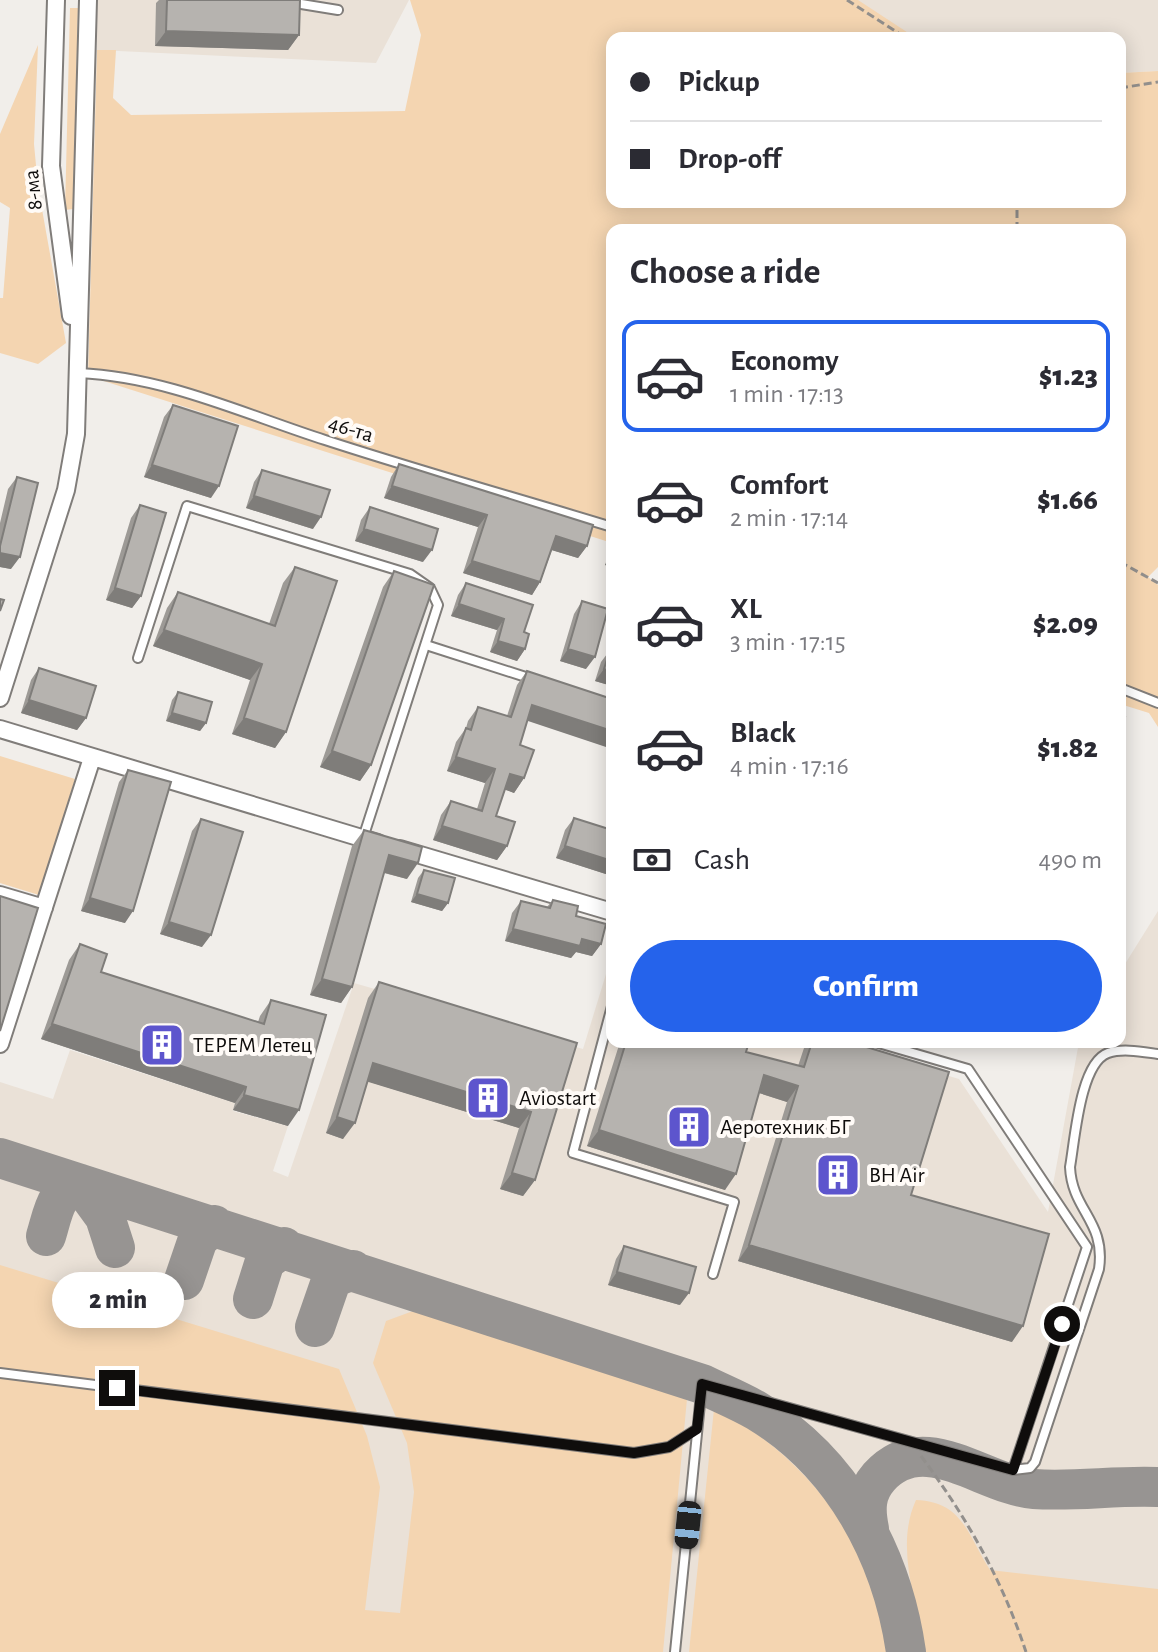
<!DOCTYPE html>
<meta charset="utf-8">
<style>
body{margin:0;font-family:"Alegreya Sans",sans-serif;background:#f7f7f7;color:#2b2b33;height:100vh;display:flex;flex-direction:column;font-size:30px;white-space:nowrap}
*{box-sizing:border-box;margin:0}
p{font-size:26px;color:#7c7c81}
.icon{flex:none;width:44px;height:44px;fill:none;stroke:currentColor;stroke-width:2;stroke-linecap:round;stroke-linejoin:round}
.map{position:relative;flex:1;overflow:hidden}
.drawer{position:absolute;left:606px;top:224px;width:520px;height:824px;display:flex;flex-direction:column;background:#fff;border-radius:16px;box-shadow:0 4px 20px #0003}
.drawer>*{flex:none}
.guide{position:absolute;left:606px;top:32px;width:520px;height:176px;border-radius:16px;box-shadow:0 4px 20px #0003;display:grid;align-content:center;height:176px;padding:0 24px;background:#fff}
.end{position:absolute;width:36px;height:36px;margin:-18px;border:10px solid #0f0d0c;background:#fff;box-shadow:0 0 0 4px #fff}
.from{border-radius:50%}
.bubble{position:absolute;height:56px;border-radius:28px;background:#fff;box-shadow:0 4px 20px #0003;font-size:26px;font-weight:800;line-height:56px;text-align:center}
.car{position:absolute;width:24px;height:48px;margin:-24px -12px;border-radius:10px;box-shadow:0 0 6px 2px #0007;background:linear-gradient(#222 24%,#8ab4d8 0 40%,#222 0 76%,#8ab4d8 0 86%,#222 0)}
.guide b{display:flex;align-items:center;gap:28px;height:76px;font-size:30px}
.guide b+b{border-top:2px solid #e1e1e2}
.guide i{width:20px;height:20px;background:#2b2b33}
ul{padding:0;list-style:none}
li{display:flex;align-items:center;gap:24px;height:112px;margin:0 16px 12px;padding:0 8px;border:4px solid transparent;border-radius:16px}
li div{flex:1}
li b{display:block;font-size:30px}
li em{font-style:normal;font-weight:800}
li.active{border-color:#2563eb}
li>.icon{width:72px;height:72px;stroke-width:1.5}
h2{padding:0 24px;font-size:36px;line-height:96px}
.pay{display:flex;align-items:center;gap:20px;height:88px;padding:0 24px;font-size:30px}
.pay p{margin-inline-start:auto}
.cta{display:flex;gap:16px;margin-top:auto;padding:16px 24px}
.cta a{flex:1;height:92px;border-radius:48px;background:#2563eb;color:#fff;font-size:32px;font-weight:800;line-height:92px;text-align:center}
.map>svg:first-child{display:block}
.built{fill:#eae1d7}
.green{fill:#f4d5b1}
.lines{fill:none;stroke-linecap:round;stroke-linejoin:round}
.taxiway{stroke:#979492;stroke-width:40}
.service-casing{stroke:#807d7a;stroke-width:12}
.minor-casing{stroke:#807d7a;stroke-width:20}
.path{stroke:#928f8c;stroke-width:3;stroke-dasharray:8 4;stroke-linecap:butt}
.service{stroke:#fff;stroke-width:8}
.minor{stroke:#fff;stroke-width:16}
.wall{fill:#9d9a96}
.shaded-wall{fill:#7f7d7a}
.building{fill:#b6b3af;stroke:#7f7d7a;stroke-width:2}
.route{stroke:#0f0d0c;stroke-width:10}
.labels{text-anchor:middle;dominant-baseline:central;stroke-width:8;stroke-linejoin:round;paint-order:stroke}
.street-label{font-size:22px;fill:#0f0d0c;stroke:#fffbf7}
.poi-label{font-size:22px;fill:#0f0d0c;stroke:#fffbf7;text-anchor:start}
</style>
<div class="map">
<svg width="1158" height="1652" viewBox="0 0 1158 1652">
<rect width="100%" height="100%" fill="#f1eeea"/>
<!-- built -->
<path class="built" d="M97,0H409L376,63L97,50Z
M856,0H1158V71L1120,73V38H909Z
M1158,911V1652H0V1082L53,1099L70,1050L235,1103L233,1111L288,1126L273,1171L288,1177L354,983L583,1049L606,974L612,976V1042H835L959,1079L1048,1212L1079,1042H1120V972Z"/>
<!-- green -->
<path class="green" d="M410,0H858L916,38H612V202H1120V73L1158,71V567L1148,577L1158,585V727L1149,713L1120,704V230H612V543L88,376L97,50H116L113,98L131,115L405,111L421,35Z
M70,8H78L73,209L65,210Z
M38,45L34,144L38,187L66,343L38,364L0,353V298H3L10,208L0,202V134Z
M0,756L75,779L39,895L0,883Z
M0,1265L339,1369L367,1436L380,1487L365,1610L400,1613L414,1492L407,1443L373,1363L386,1321L413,1311L687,1399L663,1652H0Z
M714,1409C801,1449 884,1553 886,1652H689Z
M916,1500C963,1502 967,1534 990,1570L1158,1589V1652H924C918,1603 894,1548 916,1500Z"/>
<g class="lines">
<!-- taxiway -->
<path class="taxiway" d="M0,1158L702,1384C720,1393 740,1401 757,1411C843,1463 892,1555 906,1652
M46,1236C53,1214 55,1189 81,1184L105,1217L115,1248
M184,1280L198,1239L214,1225
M253,1299L265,1261L284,1247
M315,1327L332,1278L353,1270
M869,1529C865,1509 865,1493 879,1477C924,1427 983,1485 1034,1489C1075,1492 1117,1485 1158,1487"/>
<!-- service casing -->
<g class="service-casing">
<path id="service" d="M289,2L338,10
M79,373C166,377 244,414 325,440C420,471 517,498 612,527
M426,645L532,679
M138,658L187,506L410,574L430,588L438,605L363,838
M1120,688L1158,703
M612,1006L573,1153L734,1202L713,1274
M875,1042L968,1069L1087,1247L1013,1470
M0,1373L634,1453L669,1447L697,1429
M675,1652L702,1384L1013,1470L1030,1468L1035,1462L1099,1269C1106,1221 1072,1211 1070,1167C1075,1139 1080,1063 1108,1053C1123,1048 1143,1052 1158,1054"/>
</g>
<!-- minor casing -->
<g class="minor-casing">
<path id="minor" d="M56,0L51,166L71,316
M0,698L66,490L76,434L88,0
M0,729L378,843
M400,849L612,912
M0,895L44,908
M0,1044L92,758"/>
</g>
<!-- path -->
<path class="path" d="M847,0L906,38
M1120,88L1158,82
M1017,230V202
M1120,562L1158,583
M921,1456C967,1518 1002,1579 1026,1652"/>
<!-- service -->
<use href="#service" class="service"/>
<!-- minor -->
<use href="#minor" class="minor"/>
</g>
<!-- wall -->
<path class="wall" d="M159,0H300L299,35L288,50L155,46L156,3Z
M173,405L211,498L144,477L164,417Z
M399,464L587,546L578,558L552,550L540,582L532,595L463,573L478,527L384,498L391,477Z
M262,470L313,529L246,508L254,482Z
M17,477L11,569L0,567V523L8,489Z
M140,505L141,596L132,608L106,600L131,518Z
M370,507L423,562L355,541L361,520Z
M612,546V567L605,565Z
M295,567L286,732L275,748L232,734L250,680L153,646L167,608L178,592L269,624L283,583Z
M394,571L371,765L360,781L320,767L383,587Z
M466,583L524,632L525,649L517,661L490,652L497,630L451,616L458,595Z
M582,601L586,669L560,661L574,614Z
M610,650L612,686L595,681L601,662Z
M39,668L86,718L77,730L21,713L31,680Z
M527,671V721L520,745L524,778L514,793L505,789L496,816L507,846L497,860L433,840L441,815L451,801L477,809L485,783L447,771L456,742L466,728L468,721L478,707L507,716L517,685Z
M178,692L206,723L200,731L166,721L172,700Z
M128,770L125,923L81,911L119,782Z
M574,818L612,830V876L556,858L565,830Z
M201,819L202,947L160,934L192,831Z
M364,830L407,879L384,873L352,987L341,1003L310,995L352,846Z
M424,870L448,903L442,911L411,902L418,878Z
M553,900L576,916L601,944L592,956L576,952L571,958L505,941L512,913L521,901L547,907Z
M80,944L101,972L258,1022L260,1016L271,1000L288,1126L233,1110L235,1103L41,1039L69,960Z
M379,982L577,1043L535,1180L523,1196L500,1189L519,1128L367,1081L343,1139L326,1133L368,998Z
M620,1042H749L746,1052L798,1066L806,1042H850L911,1195L1012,1342L738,1261L787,1102L759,1093L725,1190L587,1146Z
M624,1246L680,1305L608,1285L616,1259Z"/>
<!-- shaded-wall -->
<path class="shaded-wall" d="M166,31L299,35L288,50L155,46Z
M152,465L219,486L211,498L144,477Z
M392,486L487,515L478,527L384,498Z
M254,496L321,517L313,529L246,508Z
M364,529L432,550L423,562L355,541Z
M556,536L587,546L578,558L548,549Z
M0,553L20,557L11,569L0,567Z
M612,555V567L605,565Z
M472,561L540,582L532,595L463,573Z
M115,588L141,596L132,608L106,600Z
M459,604L504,619L497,630L451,616Z
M164,630L262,664L250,680L153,646Z
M498,641L525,649L517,661L490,652Z
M568,649L595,657L586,669L560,661Z
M604,669L612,671V686L595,681Z
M29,700L86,718L77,730L21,713Z
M532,705L612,731V749L522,719Z
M172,713L206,723L200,731L166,721Z
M244,718L286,732L275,748L232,734Z
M332,751L371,765L360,781L320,767Z
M456,757L495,769L485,783L447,771Z
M510,774L524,778L514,793L500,788Z
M442,826L507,846L497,860L433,840Z
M565,846L612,861V876L556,858Z
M389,855L418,863L407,879L378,871Z
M417,894L448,903L442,911L411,902Z
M90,898L133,911L125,923L81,911Z
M169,922L211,935L202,947L160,934Z
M513,929L582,939L601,944L592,956L576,952L571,958L505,941Z
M322,979L352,987L341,1003L310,995Z
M52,1024L246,1087L235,1103L41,1039Z
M373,1063L531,1112L519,1128L362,1080Z
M764,1075L798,1086L787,1102L753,1091Z
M244,1095L299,1110L288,1126L233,1110Z
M337,1117L355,1123L343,1139L326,1133Z
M599,1130L736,1174L725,1190L587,1146Z
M512,1173L535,1180L523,1196L500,1189Z
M749,1245L1023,1326L1012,1342L738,1261Z
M617,1272L689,1293L680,1305L608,1285Z"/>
<!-- building -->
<path class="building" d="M167,0H300L299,35L166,31Z
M173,405L238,426L219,486L152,465Z
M399,464L593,525L587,546L556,536L540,582L472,561L487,515L392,486Z
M262,470L330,490L321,517L254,496Z
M17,477L38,483L20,557L0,553V546Z
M140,505L166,513L141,596L115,588Z
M370,507L438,529L432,550L364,529Z
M295,567L337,581L286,732L244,718L262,664L164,630L178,592L275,626Z
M394,571L434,585L371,765L332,751Z
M466,583L533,605L524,632L529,634L525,649L498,641L504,619L459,604Z
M0,599L4,600L0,611Z
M582,601L608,609L595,657L568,649Z
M610,650H612V671L604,669Z
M39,668L96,686L86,718L29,700Z
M527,671L612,699V731L532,705L520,745L534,750L524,778L510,774L496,816L515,822L507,846L442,826L451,801L482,811L495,769L456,757L466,728L471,730L478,707L511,717Z
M178,692L212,702L206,723L172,713Z
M1120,715L1125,717L1120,733Z
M128,770L171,782L133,911L90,898Z
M574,818L612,830V861L565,846Z
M201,819L243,832L211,935L169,922Z
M364,830L422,847L418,863L389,855L352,987L322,979Z
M424,870L455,878L448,903L417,894Z
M0,896L38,908L0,1031Z
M553,900L578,906L576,916L606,924L601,944L582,939L580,946L513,929L521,901L550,908Z
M80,944L107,954L101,972L264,1024L271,1000L326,1015L299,1110L244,1095L246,1087L52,1024Z
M379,982L577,1043L535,1180L512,1173L531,1112L373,1063L355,1123L337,1117Z
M626,1042H696L701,1044L702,1042H749L746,1052L804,1067L812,1042H850L949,1072L911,1195L1049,1234L1023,1326L749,1245L798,1086L764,1075L736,1174L599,1130Z
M624,1246L696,1267L689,1293L617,1272Z"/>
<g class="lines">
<!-- route -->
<path class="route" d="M117,1388L634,1453L669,1447L697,1429L702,1384L1013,1470L1062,1324"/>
</g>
<!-- icons -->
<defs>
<g id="building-square" transform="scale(2.3)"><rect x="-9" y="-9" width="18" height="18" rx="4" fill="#5d55cd" stroke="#fffbf7"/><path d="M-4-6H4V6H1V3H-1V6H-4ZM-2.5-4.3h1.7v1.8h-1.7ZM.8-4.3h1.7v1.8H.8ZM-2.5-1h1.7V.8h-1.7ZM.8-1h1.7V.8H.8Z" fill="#fff"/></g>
</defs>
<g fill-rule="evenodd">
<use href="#building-square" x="162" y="1045"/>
<use href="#building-square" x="488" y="1098"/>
<use href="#building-square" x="689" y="1127"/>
<use href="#building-square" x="838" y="1175"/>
</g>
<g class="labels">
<!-- street labels -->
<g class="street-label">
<text transform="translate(33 190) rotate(-96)">8-ма</text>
<text transform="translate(351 429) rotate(17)">46-та</text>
</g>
<!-- poi labels -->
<g class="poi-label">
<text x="193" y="1045">ТЕРЕМ Летец</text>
<text x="519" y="1098">Aviostart</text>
<text x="720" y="1127">Аеротехник БГ</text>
<text x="869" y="1175">BH Air</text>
</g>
</g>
</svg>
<i class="end from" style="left:1062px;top:1324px"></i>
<i class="end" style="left:117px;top:1388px"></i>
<div class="bubble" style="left:52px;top:1272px;width:132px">2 min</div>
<i class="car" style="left:688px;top:1525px;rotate:186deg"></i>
<div class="guide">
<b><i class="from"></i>Pickup</b>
<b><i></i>Drop-off</b>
</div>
<section class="drawer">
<h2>Choose a ride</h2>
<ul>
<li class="active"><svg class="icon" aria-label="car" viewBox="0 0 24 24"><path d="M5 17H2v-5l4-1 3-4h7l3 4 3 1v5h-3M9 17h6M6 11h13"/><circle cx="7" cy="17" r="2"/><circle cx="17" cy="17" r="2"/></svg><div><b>Economy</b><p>1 min · 17:13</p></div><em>$1.23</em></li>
<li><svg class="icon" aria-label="car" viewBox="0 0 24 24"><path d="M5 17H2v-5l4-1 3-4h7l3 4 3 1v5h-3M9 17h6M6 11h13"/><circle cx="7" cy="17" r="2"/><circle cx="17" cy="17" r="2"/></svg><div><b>Comfort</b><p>2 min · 17:14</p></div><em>$1.66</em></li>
<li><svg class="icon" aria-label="car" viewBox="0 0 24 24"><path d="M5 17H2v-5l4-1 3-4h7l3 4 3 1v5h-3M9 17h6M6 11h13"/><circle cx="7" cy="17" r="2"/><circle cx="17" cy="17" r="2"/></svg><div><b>XL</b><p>3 min · 17:15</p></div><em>$2.09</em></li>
<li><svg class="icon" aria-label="car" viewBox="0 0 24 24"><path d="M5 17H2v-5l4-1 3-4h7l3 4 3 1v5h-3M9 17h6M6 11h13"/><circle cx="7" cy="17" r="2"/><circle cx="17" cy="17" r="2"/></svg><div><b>Black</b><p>4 min · 17:16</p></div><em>$1.82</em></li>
</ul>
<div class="pay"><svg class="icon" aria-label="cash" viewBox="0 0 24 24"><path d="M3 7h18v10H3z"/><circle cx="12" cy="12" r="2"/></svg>Cash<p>490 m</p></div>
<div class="cta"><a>Confirm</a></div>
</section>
</div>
